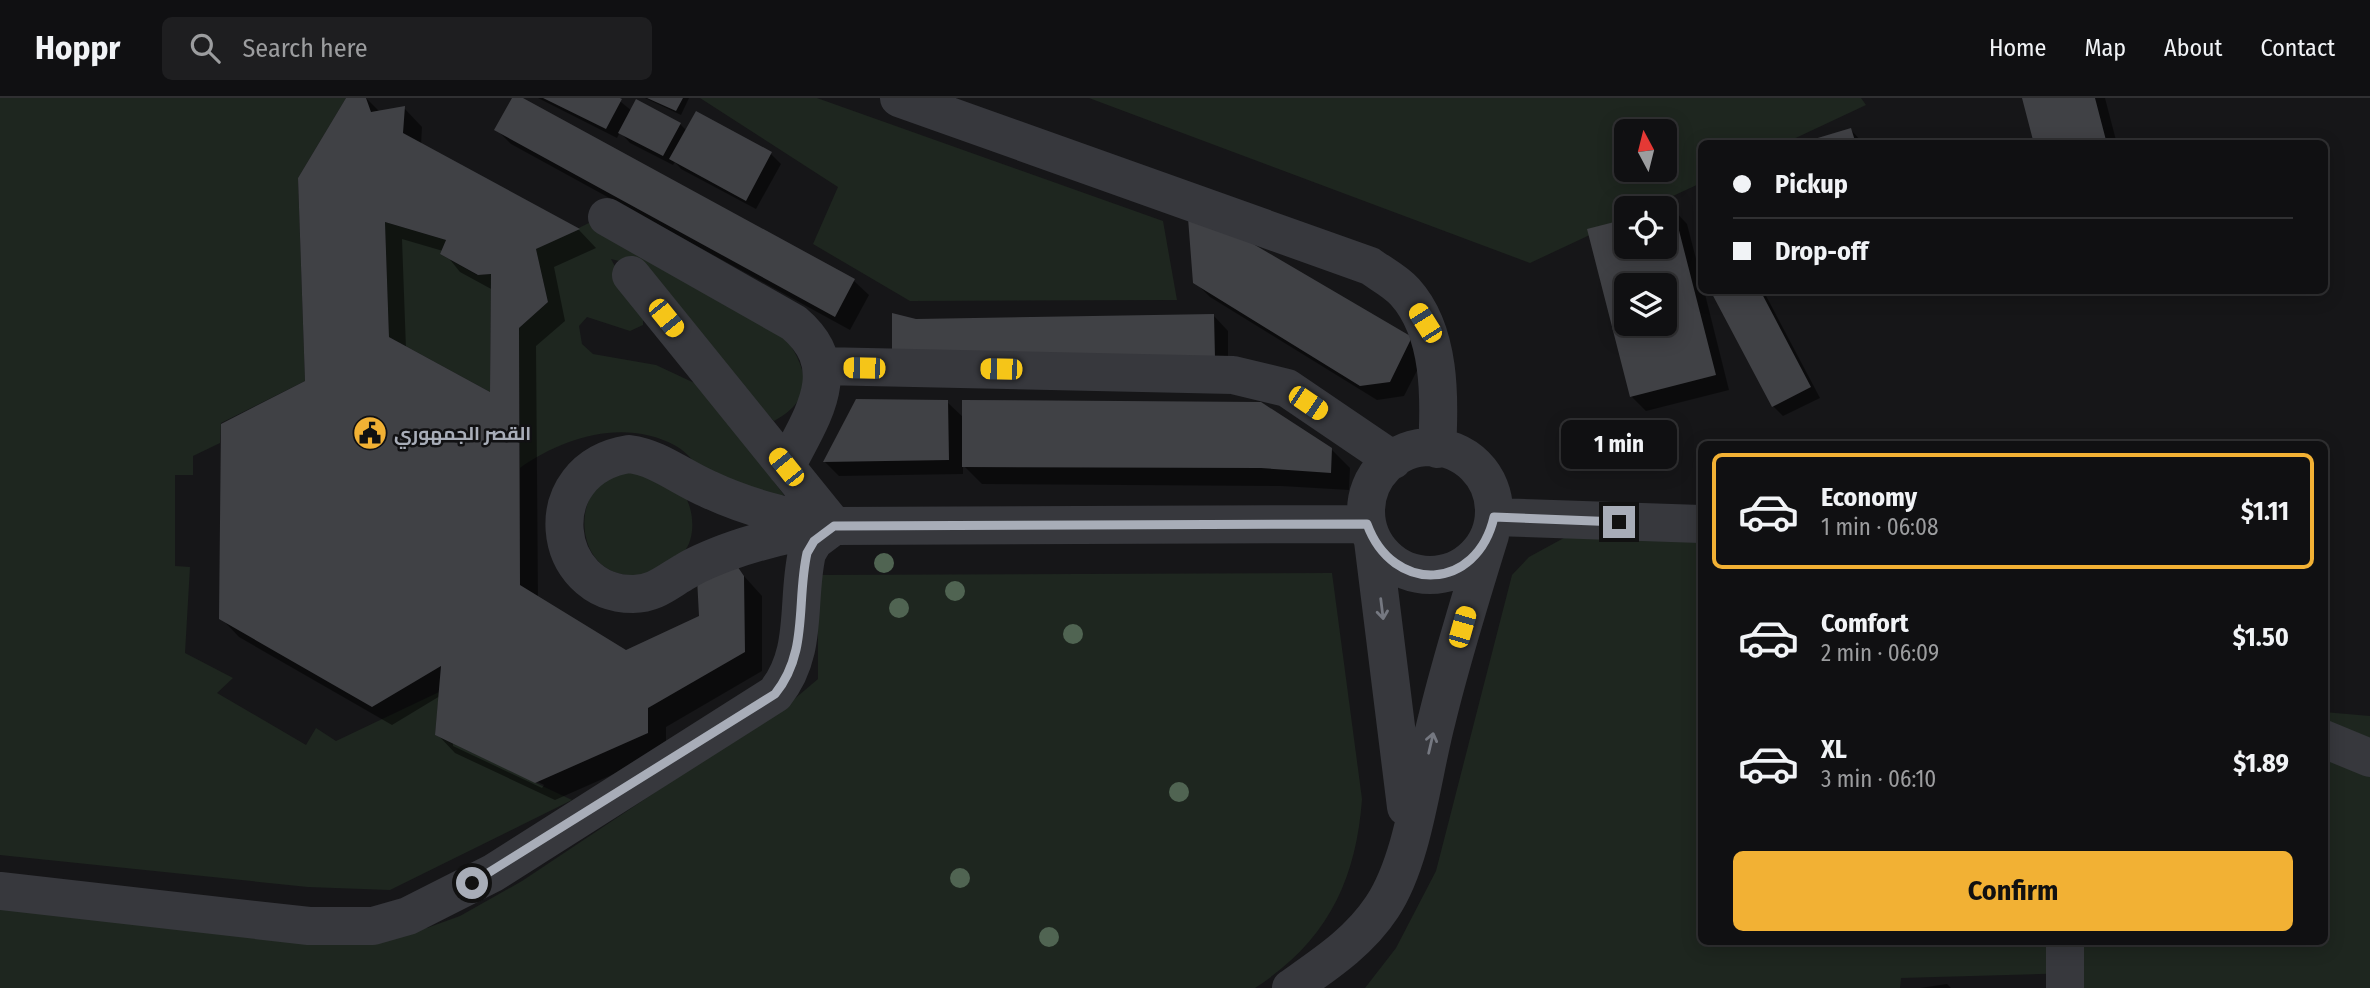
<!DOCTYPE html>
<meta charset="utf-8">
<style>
body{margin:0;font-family:"Fira Sans Condensed",Cairo,sans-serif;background:#1e1e20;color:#f1f3f6;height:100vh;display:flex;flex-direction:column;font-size:26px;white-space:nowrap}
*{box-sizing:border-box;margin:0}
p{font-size:23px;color:#9c9d9f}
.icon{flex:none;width:38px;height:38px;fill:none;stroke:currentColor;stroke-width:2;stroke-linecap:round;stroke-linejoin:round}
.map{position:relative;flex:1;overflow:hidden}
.details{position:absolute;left:1698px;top:343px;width:630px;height:504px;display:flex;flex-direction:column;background:#101012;border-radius:10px;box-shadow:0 4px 18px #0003,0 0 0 2px #303032}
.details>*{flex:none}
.guide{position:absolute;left:1698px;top:42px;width:630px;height:154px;border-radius:10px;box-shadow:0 4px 18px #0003,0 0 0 2px #303032;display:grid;align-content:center;height:154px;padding:0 35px;background:#101012}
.needle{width:46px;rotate:353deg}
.controls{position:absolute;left:1614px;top:21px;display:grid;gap:14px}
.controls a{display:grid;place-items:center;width:63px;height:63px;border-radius:10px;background:#101012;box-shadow:0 4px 18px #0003,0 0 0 2px #303032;font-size:35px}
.end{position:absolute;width:32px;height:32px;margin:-16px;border:9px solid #a8adb8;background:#111;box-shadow:0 0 0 4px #111}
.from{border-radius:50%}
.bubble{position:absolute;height:49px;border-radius:10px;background:#101012;box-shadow:0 4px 18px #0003,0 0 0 2px #303032;font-size:23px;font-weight:700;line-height:49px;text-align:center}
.car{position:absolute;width:21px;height:42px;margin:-21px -10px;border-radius:9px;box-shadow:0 0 5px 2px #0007;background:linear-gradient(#f5c518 24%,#345 0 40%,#f5c518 0 76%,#345 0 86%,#f5c518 0)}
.guide b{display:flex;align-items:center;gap:24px;height:66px;font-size:26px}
.guide b+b{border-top:2px solid #303032}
.guide i{width:18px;height:18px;background:#f1f3f6}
ul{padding:12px 0 0;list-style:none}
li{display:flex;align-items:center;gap:21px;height:116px;margin:0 14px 10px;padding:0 21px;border:4px solid transparent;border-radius:10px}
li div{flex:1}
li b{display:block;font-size:26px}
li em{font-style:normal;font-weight:700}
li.current{border-color:#f2b134}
li>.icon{width:63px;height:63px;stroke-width:1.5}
.button{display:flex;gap:14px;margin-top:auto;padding:14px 35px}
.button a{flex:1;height:80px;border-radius:10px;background:#f2b134;color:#111;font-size:28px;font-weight:700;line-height:80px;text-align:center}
header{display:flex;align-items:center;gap:42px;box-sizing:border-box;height:98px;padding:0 35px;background:#101012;border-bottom:2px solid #303032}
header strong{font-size:33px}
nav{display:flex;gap:38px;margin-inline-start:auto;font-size:24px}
.search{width:490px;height:63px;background:#1e1e20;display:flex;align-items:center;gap:18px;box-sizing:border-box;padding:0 24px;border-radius:10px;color:#9c9d9f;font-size:26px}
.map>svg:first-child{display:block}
.green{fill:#1e261f;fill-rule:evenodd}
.shadow{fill:#0007;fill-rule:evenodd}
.building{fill:#404145;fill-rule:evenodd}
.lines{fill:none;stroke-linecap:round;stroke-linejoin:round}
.minor{stroke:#37383d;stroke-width:38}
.tree{fill:#506452}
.oneway{stroke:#757881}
.route{stroke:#a8adb8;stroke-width:9}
.labels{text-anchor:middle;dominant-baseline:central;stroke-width:5;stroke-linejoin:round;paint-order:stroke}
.poi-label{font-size:19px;font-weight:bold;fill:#a8adb8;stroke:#111113;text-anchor:start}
</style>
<header>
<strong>Hoppr</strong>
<div class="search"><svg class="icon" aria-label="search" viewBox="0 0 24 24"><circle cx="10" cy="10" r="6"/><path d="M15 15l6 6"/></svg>Search here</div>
<nav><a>Home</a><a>Map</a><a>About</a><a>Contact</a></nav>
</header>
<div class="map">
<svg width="2370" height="890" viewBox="0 0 2370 890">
<rect width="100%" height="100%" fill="#161618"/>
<!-- green -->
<path class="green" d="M0,0H346L298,80L305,283L221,325L220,345L193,358V377H175V468L190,469L185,555L233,580L217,595L306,647L316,630L336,643L439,594L435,637L572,702L390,792L308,789L0,757Z
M700,0H817L1163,123L1177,202L910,203L813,146L838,89Z
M1089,0H1861L1866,7L1785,45L1701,46V85L1647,110H1626V120L1530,165ZM1626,33H1664V72H1626Z
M595,122L780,232C805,266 820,298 774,323L623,164L611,161L643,220V227L630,233L587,219L579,228L582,246L593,256L656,267L703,289L784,397L779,399C756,391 730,386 708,375C696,369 688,354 676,348C624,320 564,339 520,370L519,230L548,204L536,151Z
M385,124L446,142L440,156L477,177L491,176L490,294L389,239Z
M634,372C647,377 670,382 680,392C694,405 697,439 684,454C675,465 654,473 642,480C632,477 619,477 610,472C579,457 575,403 604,384C612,378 625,376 634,372Z
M1573,435L1701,444V844H2324V614L2370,618V890H2080L2073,875L1901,880L1900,890H1365L1396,850L1436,773L1512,477L1529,459Z
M1332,475L1362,701C1356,784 1326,844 1255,890H0V807L427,830L460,818L522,783L792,603L818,581V477Z"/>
<!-- shadow -->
<path class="shadow" d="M348,0H366L380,14L404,10L422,29L421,47L579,132L596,150L554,169L565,223L536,248L538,500L626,554L701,519L734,467L762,498V573L666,629V653L555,702L455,655L437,636L440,598L392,627L239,539L221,520L306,284ZM402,141L443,153L460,174L493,192L492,297L406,251ZM453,644L544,687L542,690L453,648Z
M514,0L854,183L869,197L850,232L511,46L497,32Z
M538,0H616L632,13L680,26L687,33L697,15L771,56L781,66L756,111L681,71L675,64L673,67L630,45L620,34L617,40Z
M645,0H689L681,17Z
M2024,0H2105L2117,46H2036Z
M1851,32L1864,46H1805Z
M1673,111L1687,126L1701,180V192H1704L1729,292L1646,313L1631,298L1589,132L1626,149H1664ZM1626,187H1664V226H1626Z
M1195,184L1411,240L1426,255L1404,298L1377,302L1210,199Z
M1712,192H1763L1820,300L1783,318L1773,308Z
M1214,218L1228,233V274L915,223Z
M947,304L964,320L1331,351L1350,370L1349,392L1281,388L982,386L963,367V376L839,378L825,364Z
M1947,886L1951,890H1920Z"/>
<!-- building -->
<path class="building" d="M346,0H366L371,14L405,8L403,35L580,131L536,151L548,204L519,230L520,487L626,552L699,518L697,480L735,465L744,478L745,554L648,610V635L535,685L435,637L441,568L372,609L219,521L221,326L305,283L298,80ZM385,124L446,142L440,156L478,177L491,176L490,294L389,239Z
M512,0H523L855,181L835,219L494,32Z
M543,0H620L622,1L606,31Z
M647,0H683L676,13Z
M2022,0H2095L2107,46H2034Z
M636,1L681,25L663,58L618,35Z
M696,13L772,54L746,103L669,61Z
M1851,30L1856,46H1801V45Z
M1673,109L1716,277L1630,299L1587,131L1626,121V149H1664V112ZM1626,187H1664V226H1626Z
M1188,120L1226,130L1412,239L1390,284L1360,288L1193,185Z
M1710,192H1760L1811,289L1772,309Z
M892,215L916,221L1214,216L1215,260L892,258Z
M856,301L948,302L949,362L823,364Z
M962,302L1261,304L1332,350L1331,375L1261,370L962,369Z"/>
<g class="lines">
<!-- minor -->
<path class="minor" d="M899,0L1370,168C1381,176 1395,183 1405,194C1441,234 1440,300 1437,351
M607,119L794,225C848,271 811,319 786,369
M631,177L834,428
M821,268L1233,277L1287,290L1393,362
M1366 413a64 64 0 1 1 128 0a64 64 0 1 1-128 0Z
M629,356C659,360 680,379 708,391C748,410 791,420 834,428C796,434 760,442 725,455C712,460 697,466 686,473C668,483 655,496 633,496C550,496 535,371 629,356Z
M1494,419L1701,426
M1373,443L1406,709
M2324,641L2370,660
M0,793L309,828H373L408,818L493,775L775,596C809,554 796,504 807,455L814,443L834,428L1367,426
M1291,890C1325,866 1359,844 1382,809C1414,761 1422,677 1437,621C1452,559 1471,498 1490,437
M2065,890V844"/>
</g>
<!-- trees -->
<g class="tree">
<circle cx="884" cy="465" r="10"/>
<circle cx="955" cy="493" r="10"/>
<circle cx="899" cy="510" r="10"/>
<circle cx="1073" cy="536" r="10"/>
<circle cx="1179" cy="694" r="10"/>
<circle cx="960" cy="780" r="10"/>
<circle cx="1049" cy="839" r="10"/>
</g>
<!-- one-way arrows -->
<defs><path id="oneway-shaft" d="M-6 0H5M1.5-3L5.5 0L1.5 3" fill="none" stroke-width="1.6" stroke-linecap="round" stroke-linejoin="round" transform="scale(1.75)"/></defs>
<g class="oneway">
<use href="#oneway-shaft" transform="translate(1382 511) rotate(83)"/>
<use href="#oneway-shaft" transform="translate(1431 645) rotate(-77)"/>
</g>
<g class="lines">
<!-- route -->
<path class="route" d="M472,785L775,596C809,554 796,504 807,455L814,443L834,428L1367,426C1393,497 1477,493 1494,419L1619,424"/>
</g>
<!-- icons -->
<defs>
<g id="civic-disc" transform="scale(1.75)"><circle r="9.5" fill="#f2b134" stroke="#111113"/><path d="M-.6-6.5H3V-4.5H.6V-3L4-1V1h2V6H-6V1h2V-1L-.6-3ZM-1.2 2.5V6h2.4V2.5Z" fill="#111"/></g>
</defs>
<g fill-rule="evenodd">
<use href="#civic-disc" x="370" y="335"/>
</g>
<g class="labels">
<!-- poi labels -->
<g class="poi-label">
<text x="394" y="335">القصر الجمهوري</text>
</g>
</g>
</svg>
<div class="controls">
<a><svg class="needle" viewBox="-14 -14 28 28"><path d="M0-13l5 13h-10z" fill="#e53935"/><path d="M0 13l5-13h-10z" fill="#9c9d9f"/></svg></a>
<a><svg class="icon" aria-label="locate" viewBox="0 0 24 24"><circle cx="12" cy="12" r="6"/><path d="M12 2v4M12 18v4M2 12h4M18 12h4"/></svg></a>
<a><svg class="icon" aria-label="layers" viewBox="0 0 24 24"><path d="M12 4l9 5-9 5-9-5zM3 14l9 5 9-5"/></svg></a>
</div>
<i class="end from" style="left:472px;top:785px"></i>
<i class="end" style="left:1619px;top:424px"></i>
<div class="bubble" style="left:1561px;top:322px;width:116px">1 min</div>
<i class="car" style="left:666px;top:220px;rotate:141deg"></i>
<i class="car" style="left:1425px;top:225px;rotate:328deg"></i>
<i class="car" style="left:864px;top:270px;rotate:271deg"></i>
<i class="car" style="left:1001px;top:271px;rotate:271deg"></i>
<i class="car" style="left:1308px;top:305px;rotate:124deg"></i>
<i class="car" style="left:786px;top:369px;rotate:321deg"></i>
<i class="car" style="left:1462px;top:529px;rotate:16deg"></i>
<div class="guide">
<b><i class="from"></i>Pickup</b>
<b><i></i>Drop-off</b>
</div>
<section class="details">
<ul>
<li class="current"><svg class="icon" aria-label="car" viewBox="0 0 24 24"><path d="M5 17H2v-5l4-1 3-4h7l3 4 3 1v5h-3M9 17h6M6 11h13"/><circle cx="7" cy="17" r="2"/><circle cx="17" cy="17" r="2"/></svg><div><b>Economy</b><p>1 min · 06:08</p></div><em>$1.11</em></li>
<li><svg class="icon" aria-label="car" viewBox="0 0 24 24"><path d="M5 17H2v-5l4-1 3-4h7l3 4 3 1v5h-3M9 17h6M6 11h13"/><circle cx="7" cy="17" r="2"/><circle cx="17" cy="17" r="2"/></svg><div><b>Comfort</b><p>2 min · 06:09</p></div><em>$1.50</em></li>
<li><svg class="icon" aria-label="car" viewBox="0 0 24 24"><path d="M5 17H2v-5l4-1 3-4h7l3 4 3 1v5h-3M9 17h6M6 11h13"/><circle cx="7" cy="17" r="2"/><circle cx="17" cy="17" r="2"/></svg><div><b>XL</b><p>3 min · 06:10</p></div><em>$1.89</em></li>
</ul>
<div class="button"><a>Confirm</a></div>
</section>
</div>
